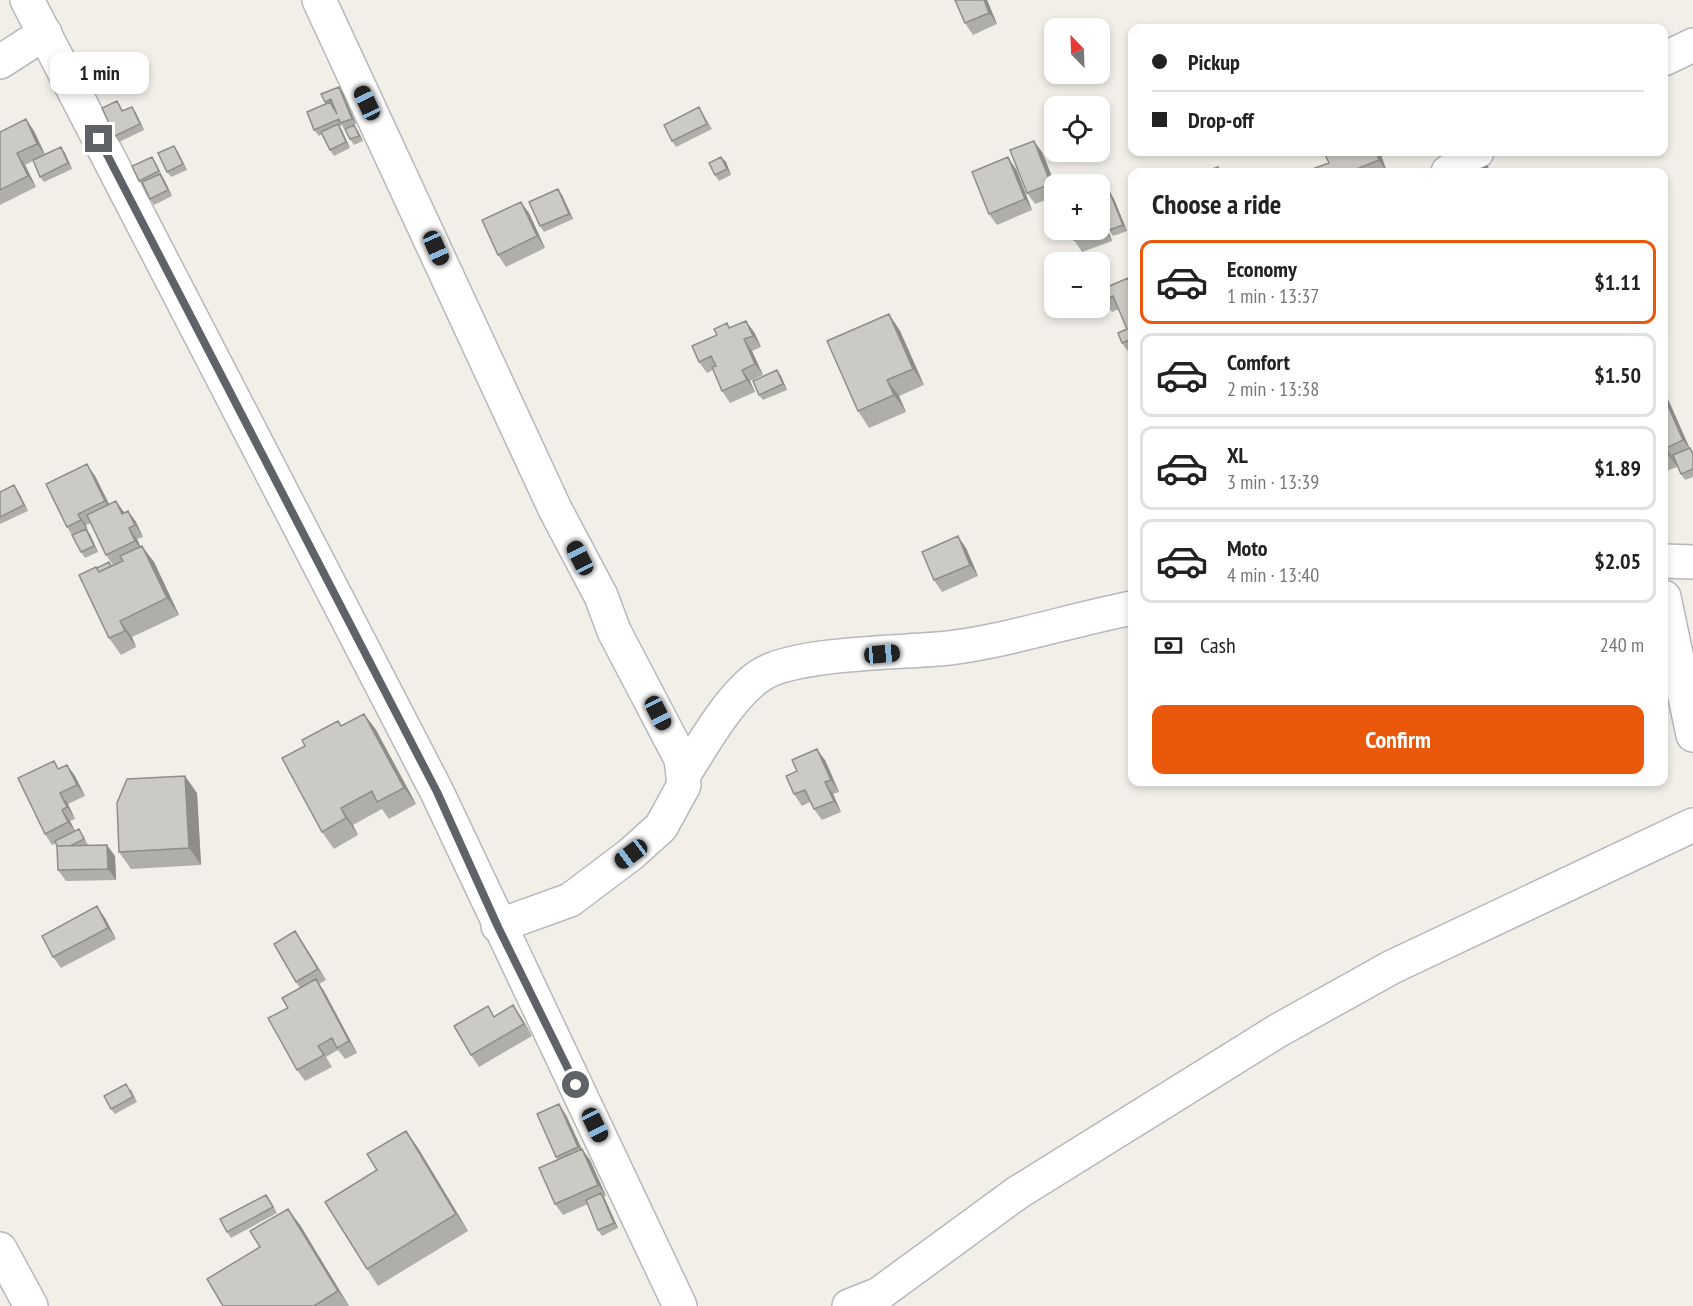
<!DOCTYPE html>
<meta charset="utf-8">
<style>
body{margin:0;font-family:"PT Sans Narrow",sans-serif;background:#f6f6f6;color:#222;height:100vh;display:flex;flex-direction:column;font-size:22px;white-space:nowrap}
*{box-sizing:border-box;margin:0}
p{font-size:20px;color:#767676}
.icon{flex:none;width:33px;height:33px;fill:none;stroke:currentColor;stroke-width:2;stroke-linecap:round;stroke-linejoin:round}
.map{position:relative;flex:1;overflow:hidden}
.sheet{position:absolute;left:1128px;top:168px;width:540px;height:618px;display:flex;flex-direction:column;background:#fff;border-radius:12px;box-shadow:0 3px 9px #0003}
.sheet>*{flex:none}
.guide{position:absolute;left:1128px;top:24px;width:540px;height:132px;border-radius:12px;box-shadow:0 3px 9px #0003;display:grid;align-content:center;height:132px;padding:0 24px;background:#fff}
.needle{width:39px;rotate:337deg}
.controls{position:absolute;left:1044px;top:18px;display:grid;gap:12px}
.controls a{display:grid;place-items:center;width:66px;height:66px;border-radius:12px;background:#fff;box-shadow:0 3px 9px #0003;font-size:30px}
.end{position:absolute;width:27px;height:27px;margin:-14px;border:8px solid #5f6368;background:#fff;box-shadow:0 0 0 3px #fff}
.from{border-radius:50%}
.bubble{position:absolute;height:42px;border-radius:12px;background:#fff;box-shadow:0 3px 9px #0003;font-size:20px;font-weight:800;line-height:42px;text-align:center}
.car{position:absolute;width:18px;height:36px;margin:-18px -9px;border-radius:8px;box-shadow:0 0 4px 2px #0007;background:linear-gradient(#222 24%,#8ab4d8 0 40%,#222 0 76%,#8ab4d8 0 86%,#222 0)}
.guide b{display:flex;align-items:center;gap:21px;height:57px;font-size:22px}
.guide b+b{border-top:2px solid #e0e0e0}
.guide i{width:15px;height:15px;background:#222}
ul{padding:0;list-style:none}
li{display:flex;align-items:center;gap:18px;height:84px;margin:0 12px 9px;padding:0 12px;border:3px solid #e0e0e0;border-radius:12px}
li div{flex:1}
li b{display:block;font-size:22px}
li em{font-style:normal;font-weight:800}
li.active{border-color:#ea580c}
li>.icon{width:54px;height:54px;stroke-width:1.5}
h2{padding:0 24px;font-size:27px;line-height:72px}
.pay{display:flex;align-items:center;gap:15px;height:66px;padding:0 24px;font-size:22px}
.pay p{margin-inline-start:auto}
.cta{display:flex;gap:12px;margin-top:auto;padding:12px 24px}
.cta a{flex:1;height:69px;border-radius:12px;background:#ea580c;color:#fff;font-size:24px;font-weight:800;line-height:69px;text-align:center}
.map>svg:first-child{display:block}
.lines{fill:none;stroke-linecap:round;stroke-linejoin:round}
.minor-casing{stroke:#b5b8bc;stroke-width:36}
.minor{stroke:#fff;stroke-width:33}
.wall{fill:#afaea9}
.shaded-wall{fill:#8f8d8a}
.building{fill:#cccac5;stroke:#8f8d8a;stroke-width:1.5}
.route{stroke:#5f6368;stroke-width:8}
</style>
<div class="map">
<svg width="1693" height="1306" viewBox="0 0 1693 1306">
<rect width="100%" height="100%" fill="#f1efe8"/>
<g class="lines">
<!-- minor casing -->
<g class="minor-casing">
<path id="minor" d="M27,0L437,792L680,1306
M319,0L555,509L601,596L614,631L681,759L684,785L661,827L631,854L570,900L498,926
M1664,59L1693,45
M0,62L45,33
M1448,172L1477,152
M1664,561L1693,562
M1664,597L1693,735
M683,776C702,746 731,694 761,675C796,652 904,653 949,648C1011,640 1071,620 1132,608
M0,1249L31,1306
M849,1306L879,1294L1017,1193L1279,1030L1392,967L1693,825"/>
</g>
<!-- minor -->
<use href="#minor" class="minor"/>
</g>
<!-- wall -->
<path class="wall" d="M987,0L997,24L973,35L965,23Z
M343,93L356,124L344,129L342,125L339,127L350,148L334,156L330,150L322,134L319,136L314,130L326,103L325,102Z
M117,101L123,111L132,107L136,113L144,130L119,142L115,136Z
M699,107L712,129L676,147L672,141Z
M34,131L45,154L65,153L72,169L44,182L40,177L33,161L25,165L36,187L0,205V132Z
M358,131L363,141L354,145L350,139Z
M174,146L178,152L187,170L171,177L167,172Z
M1042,152L1055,184L1054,197L1035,204L1027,193Z
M1324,152H1380L1387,172H1304L1329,163Z
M152,157L156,163L172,196L154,205L150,199L144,186L139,181Z
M721,157L726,162L731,175L719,181L715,175Z
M1016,169L1032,210L997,225L989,214Z
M1110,193L1114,199L1127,231L1113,236L1109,230Z
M562,195L573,219L544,232L540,226Z
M1100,209L1112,241L1082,252L1074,240L1100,230Z
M529,213L545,248L506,267L498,255Z
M1128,278L1132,284V353L1130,354L1122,343L1127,329L1119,309L1112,312L1104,300Z
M889,314L900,331L924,385L899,396L906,412L869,428L858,411Z
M731,328L754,332L761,347L752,351L763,375L750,381L755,392L730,403L722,391L713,370L707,373L699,362L717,335Z
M777,370L781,376L787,390L763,400L759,395Z
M1664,390L1689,448L1693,452V477L1685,480L1681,474L1674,459L1677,467L1664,472Z
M95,476L109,504L124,513L128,511L136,522L143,537L137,539L140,546L154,562L179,615L132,637L136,647L121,655L109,638L97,568L113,565L106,555L91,523L86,525L88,532L98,552L85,558L81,552L72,535L67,527Z
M18,491L28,511L0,524V492Z
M966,548L978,576L942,592L934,580Z
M364,714L376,730L416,804L389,819L382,809L353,825L358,835L334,849L322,832L305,746L338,721L342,726Z
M825,760L839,792L833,794L841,812L822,820L814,809L810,802L802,806L794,794Z
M67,765L75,776L85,796L68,804L75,819L70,821L75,831L83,835L88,845H87L115,856L116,880L66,881L58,870L57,846L56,843L52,845L45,834L59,769Z
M197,793L201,865L131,869L119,852Z
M105,918L116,939L61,968L53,957Z
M303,943L326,980L319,984L324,991L357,1053L345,1059L338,1050L326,1057L332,1067L305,1081L297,1070L288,1008L300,988L296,982Z
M495,1016L521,1017L532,1036L479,1067L471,1055Z
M131,1089L137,1102L115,1114L111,1109Z
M566,1115L581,1149L590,1160L606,1196L604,1197L618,1228L602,1236L598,1230L588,1204L563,1215L555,1204L558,1160L556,1157Z
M406,1131L418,1148L468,1231L378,1286L367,1269L377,1170Z
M270,1200L277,1213L231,1238L227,1232Z
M300,1225L349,1306H223L260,1247Z"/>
<!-- shaded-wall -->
<path class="shaded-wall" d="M984,0H987L997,24L989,13Z
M339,87L343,93L356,124L352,119Z
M132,107L136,113L144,130L140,124Z
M26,119L34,131L45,155L37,144Z
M338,124L342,130L350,148L346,142Z
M354,125L358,131L363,141L359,136Z
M1034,141L1042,152L1055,184L1054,189L1051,184Z
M174,146L178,152L187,170L183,164Z
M61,147L65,153L72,169L68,163Z
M1376,152H1380L1387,172L1379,160Z
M17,153L25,165L36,187L28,176Z
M721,157L726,162L731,175L727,169Z
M1008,157L1016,169L1032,210L1025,199Z
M160,174L164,179L172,196L168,190Z
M558,189L562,195L573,219L569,214Z
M1110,193L1114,199L1127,231L1123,225Z
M521,202L529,213L545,248L537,236Z
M1100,209L1112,241L1104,229L1100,218Z
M889,314L900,331L924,385L913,369Z
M746,321L754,332L761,347L753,336Z
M744,339L752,351L763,375L755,364Z
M742,370L750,381L755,392L747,380Z
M777,370L781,376L787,390L783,384Z
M887,380L899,396L906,412L894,395Z
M1664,390L1691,451L1683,440L1664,397Z
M1666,448L1674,459L1677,467L1669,455Z
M87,464L95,476L113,512L105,501Z
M14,485L18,491L28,511L24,505Z
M116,501L124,512L122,514Z
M128,511L136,522L143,537L135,525Z
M78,514L86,525L88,532L81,520Z
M129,528L137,539L143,552L135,541Z
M86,529L90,534L98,552L94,546Z
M958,536L966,548L978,576L970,565Z
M142,546L154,562L179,615L167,598Z
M120,621L132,637L136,647L125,631Z
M364,714L376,730L416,804L404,788Z
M817,749L825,760L839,792L831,780Z
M67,765L75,776L85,796L77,785Z
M185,776L197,793L201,865L189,848Z
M825,782L833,794L841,812L834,801Z
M60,793L68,804L75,819L67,807Z
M341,808L353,825L358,835L346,818Z
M62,810L70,821L76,833L68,822Z
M107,845L115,856L116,880L108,869Z
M97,906L105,918L116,939L108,928Z
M295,931L303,943L326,980L318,969Z
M316,979L324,991L357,1053L349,1041Z
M513,1005L521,1017L532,1036L524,1024Z
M559,1104L566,1115L586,1158L578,1147Z
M406,1131L418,1148L468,1231L456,1214Z
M582,1149L590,1160L606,1196L598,1185Z
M601,1193L605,1199L618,1228L614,1223Z
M288,1209L300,1225L349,1306L338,1291Z"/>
<!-- building -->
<path class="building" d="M955,0H984L989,13L965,23Z
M339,87L352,119L340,123L339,119L314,130L307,112L330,102L337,114L331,99L325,102L321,94Z
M117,101L122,111L132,107L140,124L115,136L102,108Z
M699,107L707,124L672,141L664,125Z
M26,119L37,144L17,153L28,176L0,190V132Z
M338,124L346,142L330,150L321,132Z
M354,125L359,136L350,139L345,129Z
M1034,141L1051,184L1027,193L1010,150Z
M174,146L183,164L167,172L158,153Z
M61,147L68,163L40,177L33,160Z
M1324,152H1376L1379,160L1352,171L1353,172H1304L1329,163Z
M152,157L159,171L139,181L132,166Z
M721,157L727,169L715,175L709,163Z
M1008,157L1025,199L989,214L972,172Z
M1487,166L1490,172H1473Z
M1218,167L1220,172H1204Z
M160,174L168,190L150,199L142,182Z
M558,189L569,214L540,226L529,202Z
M1110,193L1123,225L1109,230L1100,205V197Z
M521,202L537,236L498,255L482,220Z
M1100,218L1104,229L1074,240L1070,230H1100Z
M1128,278L1132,288V339L1122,343L1118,333L1127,329L1113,296L1104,300L1100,290Z
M889,314L913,369L887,380L894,395L858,411L827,341Z
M746,321L753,336L744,339L755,364L742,370L747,380L722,391L712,367L716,366L711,356L699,362L692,346L717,335L714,329L727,323L729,328Z
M777,370L783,384L759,395L753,381Z
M1664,397L1683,440L1666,448L1669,455L1664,458Z
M1690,448L1693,454V469L1681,474L1673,455Z
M87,464L105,501L78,514L81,520L67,527L46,484Z
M14,485L24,505L0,517V492Z
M116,501L122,514L128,511L135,525L129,528L135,541L106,555L87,515Z
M86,529L94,546L81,552L72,535Z
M958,536L970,565L934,580L922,552Z
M142,546L167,598L120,621L125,631L109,638L79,575L96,567L99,572L123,561L120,556Z
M109,562L111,566L99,572L97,568Z
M364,714L404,788L377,802L372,791L341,808L346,818L322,832L282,758L305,746L302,740L338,721L341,726Z
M817,749L831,780L825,782L834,801L814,809L805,790L794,794L786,776L797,771L792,760Z
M54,761L58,769L67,765L77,785L60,793L67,807L62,810L68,822L45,834L18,778Z
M185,776L189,848L119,852L117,803L127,779Z
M79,829L84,839L70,846H57L55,841Z
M107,845L108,869L58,870L57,846Z
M97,906L108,928L53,957L42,936Z
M295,931L318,969L296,982L274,944Z
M316,979L349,1041L337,1048L332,1038L318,1046L324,1055L297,1070L268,1018L288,1008L282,998Z
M513,1005L524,1024L471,1055L454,1026L488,1006L494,1017Z
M126,1084L133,1097L111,1109L104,1096Z
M559,1104L578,1147L556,1157L537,1114Z
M406,1131L456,1214L367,1269L325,1202L377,1170L367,1154Z
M582,1149L598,1185L555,1204L539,1168Z
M601,1193L614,1223L598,1230L586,1200Z
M266,1195L273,1207L227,1232L220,1219Z
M288,1209L338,1291L314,1306H223L207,1279L260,1247L250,1231Z"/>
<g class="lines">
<!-- route -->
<path class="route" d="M99,139L437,792L498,927L576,1085"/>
</g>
</svg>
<div class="controls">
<a><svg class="needle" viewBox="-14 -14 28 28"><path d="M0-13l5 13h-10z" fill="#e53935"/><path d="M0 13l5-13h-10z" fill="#767676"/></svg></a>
<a><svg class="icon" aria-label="locate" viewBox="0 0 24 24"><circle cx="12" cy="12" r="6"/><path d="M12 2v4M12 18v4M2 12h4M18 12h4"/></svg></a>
<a>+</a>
<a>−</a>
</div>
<i class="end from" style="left:576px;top:1085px"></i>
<i class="end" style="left:99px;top:139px"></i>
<div class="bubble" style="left:50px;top:52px;width:99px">1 min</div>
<i class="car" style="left:367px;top:103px;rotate:335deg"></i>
<i class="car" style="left:436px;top:248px;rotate:156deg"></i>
<i class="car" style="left:580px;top:558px;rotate:333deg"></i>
<i class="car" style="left:882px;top:654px;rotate:85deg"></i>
<i class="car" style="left:658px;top:713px;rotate:153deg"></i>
<i class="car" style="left:631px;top:854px;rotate:233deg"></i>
<i class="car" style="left:595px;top:1125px;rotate:154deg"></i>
<div class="guide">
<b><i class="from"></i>Pickup</b>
<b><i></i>Drop-off</b>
</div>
<section class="sheet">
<h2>Choose a ride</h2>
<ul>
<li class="active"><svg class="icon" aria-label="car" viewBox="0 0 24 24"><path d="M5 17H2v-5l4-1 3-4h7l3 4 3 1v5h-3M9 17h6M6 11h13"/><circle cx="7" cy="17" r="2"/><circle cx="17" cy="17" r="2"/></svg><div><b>Economy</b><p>1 min · 13:37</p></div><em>$1.11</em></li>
<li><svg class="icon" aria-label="car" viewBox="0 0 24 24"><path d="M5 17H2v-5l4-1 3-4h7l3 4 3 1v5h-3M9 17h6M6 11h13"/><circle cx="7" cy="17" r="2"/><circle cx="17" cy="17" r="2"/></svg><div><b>Comfort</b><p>2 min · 13:38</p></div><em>$1.50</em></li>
<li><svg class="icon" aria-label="car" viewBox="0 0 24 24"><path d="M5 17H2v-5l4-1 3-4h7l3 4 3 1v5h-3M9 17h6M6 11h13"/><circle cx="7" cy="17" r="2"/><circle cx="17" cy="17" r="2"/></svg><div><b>XL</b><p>3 min · 13:39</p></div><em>$1.89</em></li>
<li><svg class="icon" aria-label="car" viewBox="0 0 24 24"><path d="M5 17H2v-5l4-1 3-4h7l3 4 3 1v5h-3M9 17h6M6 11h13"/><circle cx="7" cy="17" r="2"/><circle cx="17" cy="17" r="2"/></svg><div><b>Moto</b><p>4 min · 13:40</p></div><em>$2.05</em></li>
</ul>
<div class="pay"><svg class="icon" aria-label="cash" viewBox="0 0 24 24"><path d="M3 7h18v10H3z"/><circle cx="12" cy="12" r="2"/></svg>Cash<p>240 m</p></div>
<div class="cta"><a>Confirm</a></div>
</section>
</div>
